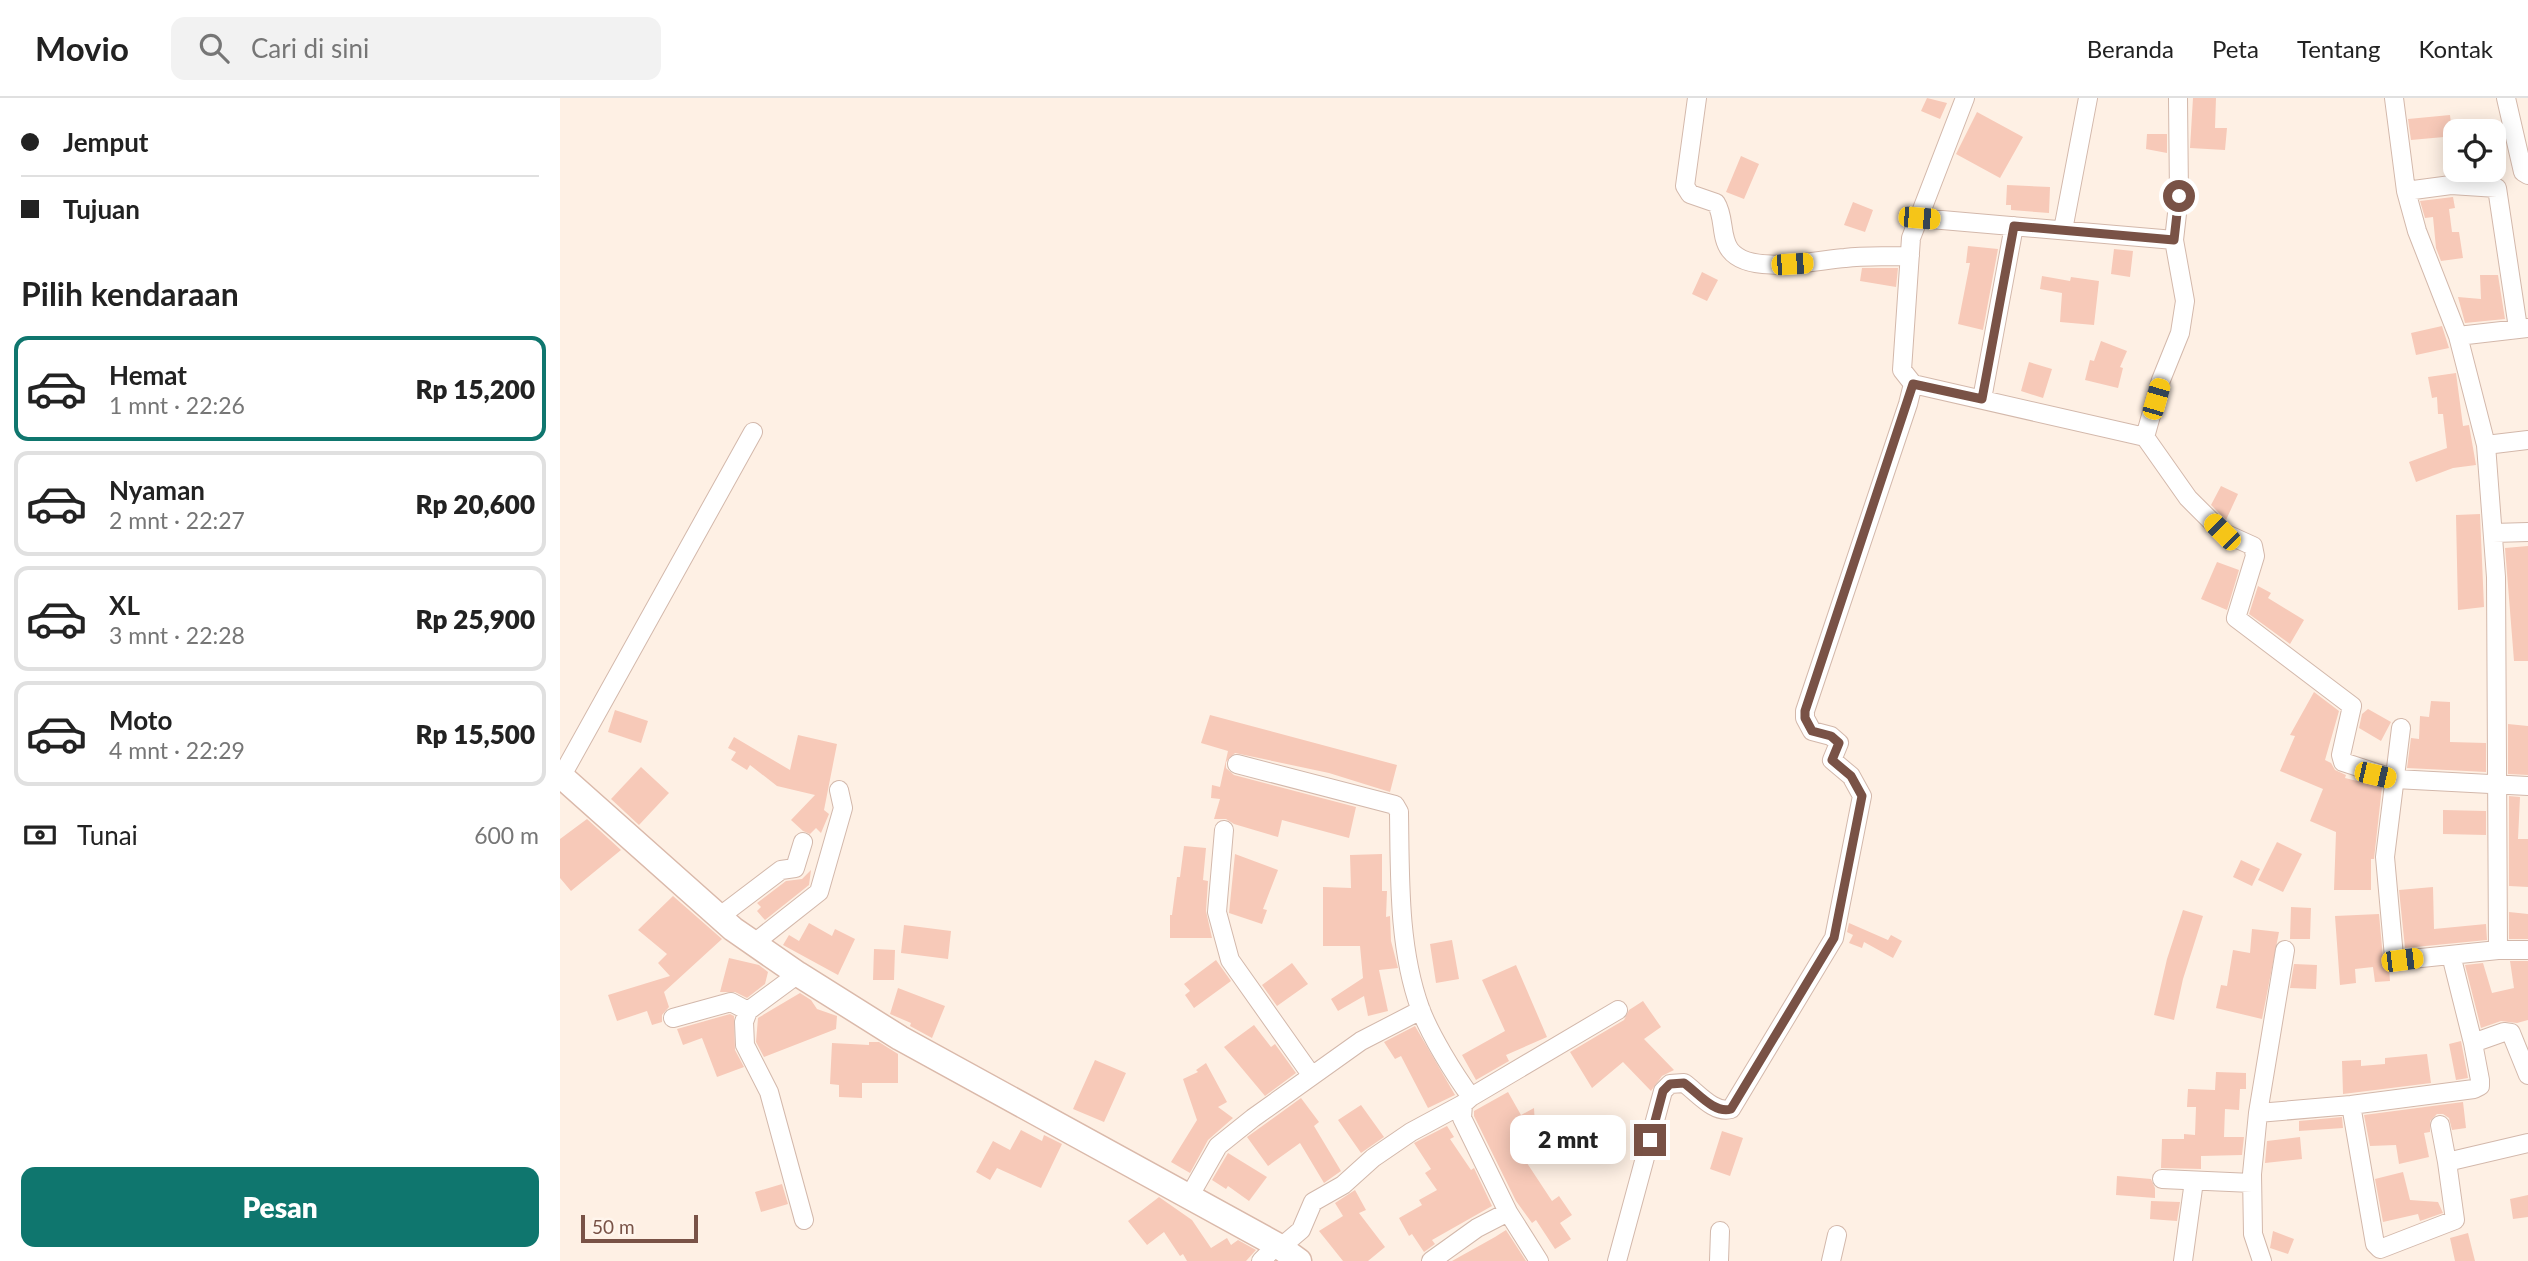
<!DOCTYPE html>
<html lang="id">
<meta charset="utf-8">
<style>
body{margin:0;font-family:Lato,sans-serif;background:#f2f2f2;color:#222;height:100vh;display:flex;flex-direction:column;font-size:26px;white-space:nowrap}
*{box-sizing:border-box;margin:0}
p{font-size:23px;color:#767676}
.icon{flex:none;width:38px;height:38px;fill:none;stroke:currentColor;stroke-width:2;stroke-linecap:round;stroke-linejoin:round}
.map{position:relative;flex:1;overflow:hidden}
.details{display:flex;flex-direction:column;background:#fff;width:560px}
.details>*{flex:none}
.banner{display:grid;align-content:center;height:154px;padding:0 21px;background:#fff}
.controls{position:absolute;left:1883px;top:21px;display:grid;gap:14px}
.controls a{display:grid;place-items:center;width:63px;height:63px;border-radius:14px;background:#fff;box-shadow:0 4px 18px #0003;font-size:35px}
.scale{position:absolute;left:21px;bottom:18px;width:117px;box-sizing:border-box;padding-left:7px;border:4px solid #795246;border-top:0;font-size:19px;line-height:24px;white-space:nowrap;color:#795246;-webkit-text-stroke:5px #fff5ec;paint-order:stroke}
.end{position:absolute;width:32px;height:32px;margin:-16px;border:9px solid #795246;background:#fff;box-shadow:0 0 0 4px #fff}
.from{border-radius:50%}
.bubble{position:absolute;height:49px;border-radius:14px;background:#fff;box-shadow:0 4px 18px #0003;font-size:23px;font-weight:800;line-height:49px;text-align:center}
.car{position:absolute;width:21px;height:42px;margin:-21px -10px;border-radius:9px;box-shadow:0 0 5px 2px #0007;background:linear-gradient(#f5c518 24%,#345 0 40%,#f5c518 0 76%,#345 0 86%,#f5c518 0)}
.banner b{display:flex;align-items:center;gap:24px;height:66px;font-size:26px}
.banner b+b{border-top:2px solid #e0e0e0}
.banner i{width:18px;height:18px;background:#222}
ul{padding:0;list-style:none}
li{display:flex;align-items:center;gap:21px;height:105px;margin:0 14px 10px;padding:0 7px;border:4px solid #e0e0e0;border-radius:14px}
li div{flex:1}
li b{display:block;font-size:26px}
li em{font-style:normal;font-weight:800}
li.selected{border-color:#0f766e}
li>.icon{width:63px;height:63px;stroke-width:1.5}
h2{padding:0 21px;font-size:32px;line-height:84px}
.pay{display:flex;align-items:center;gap:18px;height:77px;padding:0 21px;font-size:26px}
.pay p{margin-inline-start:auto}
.primary-button{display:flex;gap:14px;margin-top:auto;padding:14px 21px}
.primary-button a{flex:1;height:80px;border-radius:14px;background:#0f766e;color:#fff;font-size:28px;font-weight:800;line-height:80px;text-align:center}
header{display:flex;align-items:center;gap:42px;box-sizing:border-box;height:98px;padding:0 35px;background:#fff;border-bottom:2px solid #e0e0e0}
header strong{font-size:33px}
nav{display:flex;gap:38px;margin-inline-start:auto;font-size:24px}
.search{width:490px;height:63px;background:#f2f2f2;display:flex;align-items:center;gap:18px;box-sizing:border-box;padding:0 24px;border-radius:14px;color:#767676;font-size:26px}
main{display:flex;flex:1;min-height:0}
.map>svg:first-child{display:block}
.building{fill:#f7c9b8}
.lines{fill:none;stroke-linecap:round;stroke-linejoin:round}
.street-casing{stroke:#d3b8ab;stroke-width:20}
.secondary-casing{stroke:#dab9aa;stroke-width:27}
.street{stroke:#fff;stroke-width:18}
.secondary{stroke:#fff;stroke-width:24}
.route{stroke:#795246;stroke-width:9}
</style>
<header>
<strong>Movio</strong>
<div class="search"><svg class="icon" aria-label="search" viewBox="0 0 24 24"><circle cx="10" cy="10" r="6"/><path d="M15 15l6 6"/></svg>Cari di sini</div>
<nav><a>Beranda</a><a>Peta</a><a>Tentang</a><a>Kontak</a></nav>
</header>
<main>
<section class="details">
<div class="banner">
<b><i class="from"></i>Jemput</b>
<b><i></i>Tujuan</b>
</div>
<h2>Pilih kendaraan</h2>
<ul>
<li class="selected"><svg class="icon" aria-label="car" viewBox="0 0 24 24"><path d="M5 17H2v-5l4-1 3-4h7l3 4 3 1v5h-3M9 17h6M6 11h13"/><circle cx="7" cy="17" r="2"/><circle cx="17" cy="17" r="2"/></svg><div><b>Hemat</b><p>1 mnt · 22:26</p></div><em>Rp 15,200</em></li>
<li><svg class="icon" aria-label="car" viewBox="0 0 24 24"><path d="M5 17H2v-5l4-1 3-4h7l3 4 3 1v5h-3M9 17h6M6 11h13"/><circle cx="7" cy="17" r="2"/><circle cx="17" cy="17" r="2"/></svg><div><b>Nyaman</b><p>2 mnt · 22:27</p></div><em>Rp 20,600</em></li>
<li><svg class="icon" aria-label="car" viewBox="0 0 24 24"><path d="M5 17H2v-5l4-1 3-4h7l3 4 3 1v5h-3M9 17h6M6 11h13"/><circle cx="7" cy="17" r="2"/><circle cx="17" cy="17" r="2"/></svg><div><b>XL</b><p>3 mnt · 22:28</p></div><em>Rp 25,900</em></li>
<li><svg class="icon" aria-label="car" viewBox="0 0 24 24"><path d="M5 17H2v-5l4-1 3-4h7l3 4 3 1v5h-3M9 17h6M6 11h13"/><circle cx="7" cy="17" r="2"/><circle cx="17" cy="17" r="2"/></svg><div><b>Moto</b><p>4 mnt · 22:29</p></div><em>Rp 15,500</em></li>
</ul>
<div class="pay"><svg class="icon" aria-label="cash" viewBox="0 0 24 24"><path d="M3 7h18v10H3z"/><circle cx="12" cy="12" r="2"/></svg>Tunai<p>600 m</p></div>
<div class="primary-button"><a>Pesan</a></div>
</section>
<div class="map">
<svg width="1968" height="1163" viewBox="0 0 1968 1163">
<rect width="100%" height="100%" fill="#fef0e4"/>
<!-- building -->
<path class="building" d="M1367,0L1387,5L1380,21L1361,13Z
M1633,0H1656L1655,30H1667L1665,52L1630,50Z
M1417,14L1463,39L1440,80L1396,56Z
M1890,17L1891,25H1895V38L1851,42L1848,21Z
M1587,36H1607V55L1586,51Z
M1181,58L1199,66L1184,101L1166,94Z
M1447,87L1490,89L1489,115L1451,112V107H1446Z
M1893,99L1895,110L1889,111L1892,134H1899L1903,160L1881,163L1876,150L1873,119L1865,120L1860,103Z
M1293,104L1313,112L1305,134L1284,127Z
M1408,148L1438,151L1423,232L1398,226L1410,165H1406Z
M1554,151L1573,153L1570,179L1551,176Z
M1302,170H1338L1336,189L1300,183Z
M1142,174L1158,182L1147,203L1132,196Z
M1920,177H1938L1945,221L1905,225L1898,199L1921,201Z
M1482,178L1510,183L1511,179L1539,183L1534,227L1500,224L1502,195L1480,191Z
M1882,228L1889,250L1856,257L1851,235Z
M1541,243L1567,253L1560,269L1563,270L1558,290L1525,282L1530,262L1534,263Z
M1469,264L1492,271L1483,300L1461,293Z
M1896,275L1903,328L1909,327L1916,367L1893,370L1856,384L1849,364L1887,350L1883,316H1878L1877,299L1872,300L1868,279Z
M1661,388L1678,396L1666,422L1651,407Z
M1920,416L1924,509L1898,512L1896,417Z
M1968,448V563H1954L1945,450Z
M1657,464L1679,472L1667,512L1641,501Z
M1698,488L1711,495L1708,500L1744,522L1730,546L1689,516Z
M1754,594L1779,613L1765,662L1771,665L1775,672L1786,677L1785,680L1822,689L1814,761H1811V792H1774L1776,734L1750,723L1763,691L1720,673L1735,638L1730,637Z
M1871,603L1890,604V644L1926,645V674L1847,670L1851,640L1859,641L1860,618L1869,619Z
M1808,611L1831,624L1821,643L1799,630L1802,616Z
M55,612L88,623L81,645L48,634Z
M650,617L837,667L830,694L769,675L675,655L666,664V670L674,677L796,709L789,740L722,722L718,739L674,726L666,721H654L660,701L651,700L652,687L660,689L668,653L641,645Z
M1948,626L1968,628V677L1948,676Z
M238,637L277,646L264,712L269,716L261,735L256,730L250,736L243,733L231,722L255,697L217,688L190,667L187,672L171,662L176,654L168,650L174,639L230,672Z
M81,669L109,695L79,727L51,701Z
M1949,698L1960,699L1958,741H1968V789L1949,788Z
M1883,712L1926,713V737L1883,736Z
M27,721L61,752L11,793L0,780V741Z
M1717,744L1742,756L1723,794L1698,782Z
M624,748L646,750L643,782L648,783L646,813L652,840H610V817H612L617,779H620Z
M675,756L718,772L703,811L707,812L702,826L669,815Z
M822,756V793H827L826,819L830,818L831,843L838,870L819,872L828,913L808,918L804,898L778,913L771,901L803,880L800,848H763V789L791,790L790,757Z
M1681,762L1700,771L1692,788L1673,779Z
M251,772L249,787L205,822L197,813L201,809L197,805L226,783L242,781Z
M1873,789L1874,831L1926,826L1927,842L1845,850L1839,792Z
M113,798L162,841L104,894L109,909L102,917V924L92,927L87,913L57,923L48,897L110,878L98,865L107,856L78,832Z
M1731,809L1751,810L1750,841H1730Z
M1623,812L1643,818L1623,881L1614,922L1594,917L1607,861Z
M1949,814L1968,816V841H1949Z
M1819,816L1823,860L1829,869L1830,883L1815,884L1813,869L1795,871L1796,885L1780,887L1775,818Z
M249,825L272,838L275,831L295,841L278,877L223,847L229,837L239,843Z
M1289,825L1328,842L1331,837L1342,843L1333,860L1304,844L1302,850L1289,845L1293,837L1287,834Z
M344,827L391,833L388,861L341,855Z
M1692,831L1719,834L1702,921L1656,910L1661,887L1667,888L1673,852L1690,855Z
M892,842L899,881L876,885L870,846Z
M314,851L335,852L334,882H313Z
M169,860L199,867L208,874L205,886L187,900L175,894H160Z
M656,862L671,883L634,910L625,897L630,893L624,886Z
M1950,863H1968V922L1957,925L1941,923L1921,930L1905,867L1923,865L1932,895L1954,890Z
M732,865L748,886L717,908L702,887Z
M1734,866L1757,867L1756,891L1730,890Z
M956,867L987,939L946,957L949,963L916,982L902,957L945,933L922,882Z
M338,890L385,908L372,940L350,928L351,925L330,916Z
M240,895L251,902L257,911L277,918L276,931L204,959L196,944L198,920Z
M1083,903L1101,929L1084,941L1114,972L1102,978L1091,993L1063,964L1032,990L1010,954L1064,922L1069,912Z
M170,916L174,918L175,952L184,969L157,979L142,940L123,947L117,931Z
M694,927L711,949L715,946L736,975L705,998L664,949Z
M855,928L895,997L868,1010L841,958L835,961L824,944Z
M1901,943L1908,980L1896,982L1889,946Z
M309,944H319L338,956V985H302V1000L279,999V987L270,986L272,945L309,947Z
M1867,956L1871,985L1783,996L1782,963L1801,962V968L1825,966V960Z
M535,962L566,975L544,1024L513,1011Z
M646,965L667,1004L658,1009L673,1020L648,1042L630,1075L611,1064L637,1022L623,981L638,974L636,972Z
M1656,974L1686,975V991H1680L1679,1012L1665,1011L1664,1039H1684L1682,1057L1641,1058V1071L1601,1070L1602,1041H1624V1036L1635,1037L1636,1009H1627L1628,991L1655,992Z
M948,994L961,1017L974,1010L976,1044L959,1053L992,1103L999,1098L1012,1117L1000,1125L1011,1141L995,1151L976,1122L972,1125L956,1103L914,1018V1013Z
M741,1000L759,1024L754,1028L781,1073L764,1085L740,1045L708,1068L687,1039Z
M1903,1004L1906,1030L1892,1032L1889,1020L1883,1016H1877L1870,1023V1034L1864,1035L1869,1059L1839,1066L1836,1047L1810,1048L1804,1017Z
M801,1007L824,1039L801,1055L778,1022Z
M1782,1019L1783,1030L1739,1033V1023Z
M887,1028L894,1039L890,1041L911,1072L914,1070L932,1108L872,1142L875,1146L864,1154L852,1136L849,1138L839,1120L862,1107L859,1102L877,1092L865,1075L871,1071L854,1045Z
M461,1032L482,1043L484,1037L502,1046L481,1090L437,1070L430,1082L416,1074L433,1043L450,1052Z
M1162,1033L1183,1040L1170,1078L1150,1071Z
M1740,1039L1742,1061L1705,1065L1707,1043Z
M668,1055L707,1079L689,1103L668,1088L666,1091L652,1082Z
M1843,1074L1850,1102L1878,1104L1883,1115L1860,1123L1858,1116L1823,1124L1815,1081Z
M1557,1078L1591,1081L1595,1090V1100L1556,1097Z
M222,1086L228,1106L201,1114L195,1094Z
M795,1092L806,1112L799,1115L825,1149L808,1163H783L759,1133L783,1118L775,1105Z
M1968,1097V1119L1953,1121L1950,1101Z
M599,1099L632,1122L651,1150L667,1140L671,1147L678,1142L696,1152L686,1163H627L623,1156L620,1158L604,1134L587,1147L568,1123Z
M1591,1103L1620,1104L1617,1123L1590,1121Z
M946,1132L966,1163H892L935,1139Z
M1713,1133L1734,1141L1728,1156L1710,1150Z
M1908,1135L1915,1163H1895L1890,1140Z"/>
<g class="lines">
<!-- street casing -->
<g class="street-casing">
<path id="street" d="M1137,0L1125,88L1130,96L1156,105C1165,119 1160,139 1170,152C1190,178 1256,162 1285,160C1306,157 1329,159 1350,158
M1618,0L1619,98L1614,142L1625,203L1620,235L1601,282L1585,339L1628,400L1662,434L1693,448L1695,458L1676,520L1792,608L1781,657L1783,664L1835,681L1968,688
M1834,0L1846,93L1857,133L1898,238L1926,347L1936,479L1938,852
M1946,0L1963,74L1968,77
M1846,93L1891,87L1937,90L1958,230
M1359,120L1614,142
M1503,132L1528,0
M1898,238L1968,230
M1353,286L1585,339
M1422,301L1454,128
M1926,347L1968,342
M1933,435L1968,434
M1841,630L1825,759L1834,859L1842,862L1938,852H1968
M677,666L835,707L839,714C840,778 838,849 860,910C870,937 894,976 911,999L903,1006L902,1020L948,1114L917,1130L871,1163
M0,681L193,334
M664,732L657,814L670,862L752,978
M159,819L221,772L235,770L243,744
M193,846L259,794L283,710L279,692
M1891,857L1913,945
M188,913L184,924L185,947L209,994L244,1122
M113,920L171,904L188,913L238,876
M911,999L1058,912
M1791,1007L1815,1146L1820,1151L1895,1122L1887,1064
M1698,1015L1791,1007L1914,991L1920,988V982L1913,945L1944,934L1951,935L1968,977
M1880,1027L1887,1064L1968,1045
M1602,1081L1692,1085
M629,1099L658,1048L693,1020L801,943L861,912
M948,1114L979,1163
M721,1149L741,1132L753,1104L783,1087L813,1060L851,1034L903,1006
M701,1163L717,1147
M1057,1163L1103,993L1110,986L1124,985C1137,994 1154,1016 1171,1011L1274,840L1302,698L1291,678L1272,662L1279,645L1271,638L1252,633L1245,620V613L1348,306L1353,286L1342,272L1351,140L1405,0
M1159,1163L1160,1133
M1271,1163L1277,1137
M1623,1163L1634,1083
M1702,1163L1693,1136L1692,1076L1698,1015L1725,852"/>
</g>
<!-- secondary casing -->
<g class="secondary-casing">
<path id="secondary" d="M0,677L173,831L238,876L340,940L717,1147L739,1163"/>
</g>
<!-- street -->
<use href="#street" class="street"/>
<!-- secondary -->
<use href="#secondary" class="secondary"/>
</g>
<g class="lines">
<!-- route -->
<path class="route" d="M1090,1042L1103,993L1110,986L1124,985C1137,994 1154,1016 1171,1011L1274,840L1302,698L1291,678L1272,662L1279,645L1271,638L1252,633L1245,620V613L1353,286L1422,301L1454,128L1614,142L1619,98"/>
</g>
</svg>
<div class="controls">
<a><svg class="icon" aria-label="locate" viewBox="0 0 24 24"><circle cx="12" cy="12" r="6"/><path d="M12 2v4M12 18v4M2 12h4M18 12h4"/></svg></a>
</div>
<div class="scale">50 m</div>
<i class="end from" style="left:1619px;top:98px"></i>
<i class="end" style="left:1090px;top:1042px"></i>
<div class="bubble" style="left:950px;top:1017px;width:116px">2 mnt</div>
<i class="car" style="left:1359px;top:120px;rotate:95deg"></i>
<i class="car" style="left:1232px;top:166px;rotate:86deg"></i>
<i class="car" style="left:1596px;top:301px;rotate:16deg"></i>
<i class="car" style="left:1662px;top:434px;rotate:315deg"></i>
<i class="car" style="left:1815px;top:677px;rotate:103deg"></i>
<i class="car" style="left:1842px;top:862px;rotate:83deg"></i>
</div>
</main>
